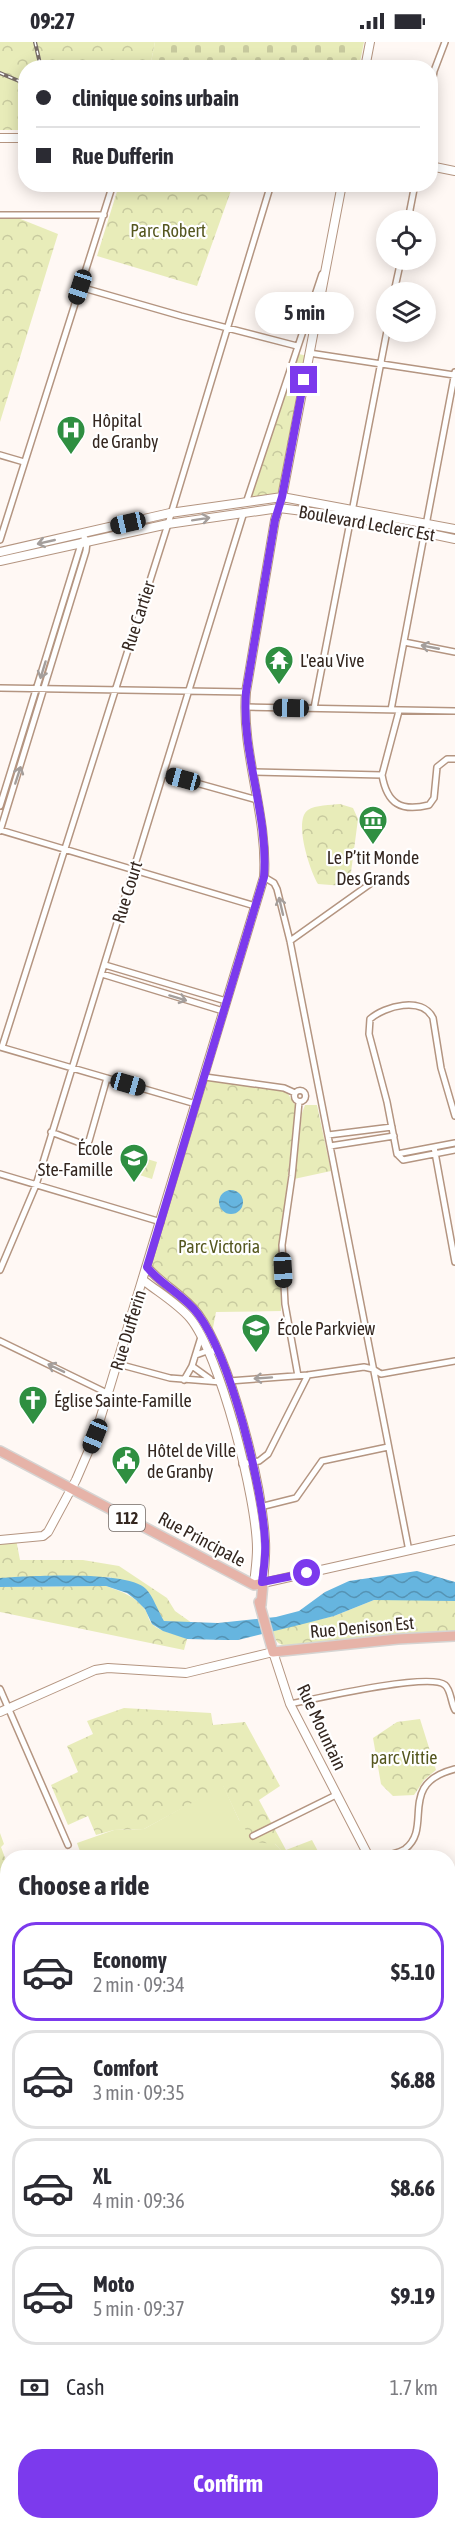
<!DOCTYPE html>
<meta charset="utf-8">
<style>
body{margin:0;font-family:"Asap Condensed",sans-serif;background:#f2f2f3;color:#2b2b33;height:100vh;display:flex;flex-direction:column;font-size:22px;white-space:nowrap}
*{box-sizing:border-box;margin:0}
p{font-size:20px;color:#7c7c81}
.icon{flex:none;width:33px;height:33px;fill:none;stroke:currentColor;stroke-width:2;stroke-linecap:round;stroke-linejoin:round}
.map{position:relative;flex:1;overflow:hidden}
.side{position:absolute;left:0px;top:1808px;width:456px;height:680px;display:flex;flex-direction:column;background:#fff;border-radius:24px 24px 0 0;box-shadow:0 3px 15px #0003}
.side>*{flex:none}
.guide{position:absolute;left:18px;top:18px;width:420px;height:132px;border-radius:24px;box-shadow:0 3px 15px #0003;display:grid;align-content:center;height:132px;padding:0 18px;background:#fff}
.controls{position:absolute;left:376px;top:168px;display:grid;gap:12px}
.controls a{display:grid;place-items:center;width:60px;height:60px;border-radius:50%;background:#fff;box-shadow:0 3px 15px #0003;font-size:30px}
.end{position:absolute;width:27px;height:27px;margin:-14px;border:8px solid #7c3aed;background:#fff;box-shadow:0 0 0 3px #fff}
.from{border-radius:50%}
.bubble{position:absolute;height:42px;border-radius:21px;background:#fff;box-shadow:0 3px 15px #0003;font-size:20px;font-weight:700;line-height:42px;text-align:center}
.car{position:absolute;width:18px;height:36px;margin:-18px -9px;border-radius:8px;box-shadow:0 0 4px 2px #0007;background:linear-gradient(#222 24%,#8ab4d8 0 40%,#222 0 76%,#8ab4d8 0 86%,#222 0)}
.guide b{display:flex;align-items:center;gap:21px;height:57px;font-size:22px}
.guide b+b{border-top:2px solid #e1e1e2}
.guide i{width:15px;height:15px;background:#2b2b33}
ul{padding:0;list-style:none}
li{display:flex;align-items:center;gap:18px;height:99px;margin:0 12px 9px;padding:0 6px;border:3px solid #e1e1e2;border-radius:24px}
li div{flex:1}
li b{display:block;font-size:22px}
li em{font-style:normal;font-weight:700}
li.on{border-color:#7c3aed}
li>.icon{width:54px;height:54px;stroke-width:1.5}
h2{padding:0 18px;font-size:27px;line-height:72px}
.pay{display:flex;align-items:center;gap:15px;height:66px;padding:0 18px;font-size:22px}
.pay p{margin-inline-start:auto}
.primary-button{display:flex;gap:12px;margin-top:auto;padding:12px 18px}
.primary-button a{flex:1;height:69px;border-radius:24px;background:#7c3aed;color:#fff;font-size:24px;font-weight:700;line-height:69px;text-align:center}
.status{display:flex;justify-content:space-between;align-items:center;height:42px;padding:0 30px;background:#fff;direction:ltr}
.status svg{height:16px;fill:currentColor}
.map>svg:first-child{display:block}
.grass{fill:#e8ecb9}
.forest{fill:url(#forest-crowns)}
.cemetery{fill:url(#cemetery-stones)}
.garden{fill:url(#garden-furrows)}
.water{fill:url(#water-waves)}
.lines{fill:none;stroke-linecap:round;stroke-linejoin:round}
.street-casing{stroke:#b49581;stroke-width:8}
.secondary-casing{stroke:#b49581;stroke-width:10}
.primary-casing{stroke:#d6d4d2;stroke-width:12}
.street{stroke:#fff;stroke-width:5}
.secondary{stroke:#fff;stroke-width:8}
.primary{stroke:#e6b3a8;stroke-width:9}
.rail-casing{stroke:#776c66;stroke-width:4}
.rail{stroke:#fff;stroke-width:1.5;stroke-dasharray:4.5;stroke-linecap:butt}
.oneway{stroke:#a49e9b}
.route{stroke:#7c3aed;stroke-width:8}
.labels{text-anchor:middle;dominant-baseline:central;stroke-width:4.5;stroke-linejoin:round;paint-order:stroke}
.shield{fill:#fff;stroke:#716863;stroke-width:1.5}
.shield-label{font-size:16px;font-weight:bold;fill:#342720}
.park-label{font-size:18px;fill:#55571f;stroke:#fff}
.poi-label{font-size:18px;fill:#342720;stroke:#fff;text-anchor:start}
.street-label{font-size:18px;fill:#342720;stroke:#fff}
</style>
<div class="status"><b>09:27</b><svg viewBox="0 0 49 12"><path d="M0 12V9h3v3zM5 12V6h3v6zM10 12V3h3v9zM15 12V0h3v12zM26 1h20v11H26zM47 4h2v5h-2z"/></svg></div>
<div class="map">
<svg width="455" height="2486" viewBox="0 0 455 2486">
<defs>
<pattern id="forest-crowns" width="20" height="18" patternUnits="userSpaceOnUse" patternTransform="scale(1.5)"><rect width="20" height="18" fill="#e8ecb9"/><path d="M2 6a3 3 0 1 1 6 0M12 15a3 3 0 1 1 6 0" fill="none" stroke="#c8ca9f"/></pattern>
<pattern id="cemetery-stones" width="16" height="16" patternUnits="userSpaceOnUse" patternTransform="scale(1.5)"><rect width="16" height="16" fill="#e8ecb9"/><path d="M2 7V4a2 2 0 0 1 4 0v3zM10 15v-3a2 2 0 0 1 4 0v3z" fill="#c8ca9f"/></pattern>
<pattern id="garden-furrows" width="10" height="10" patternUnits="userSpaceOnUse" patternTransform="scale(1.5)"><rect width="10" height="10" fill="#e8ecb9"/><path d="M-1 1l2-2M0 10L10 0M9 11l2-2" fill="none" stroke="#c8ca9f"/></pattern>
<pattern id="water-waves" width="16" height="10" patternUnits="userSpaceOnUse" patternTransform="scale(1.5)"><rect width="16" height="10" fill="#66b5df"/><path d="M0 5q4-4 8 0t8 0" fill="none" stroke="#5593b4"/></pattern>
</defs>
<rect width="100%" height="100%" fill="#fff8f4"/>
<!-- grass -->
<path class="grass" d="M223,1743L239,1778L275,1802L287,1815H82L77,1801L114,1788L144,1787Z"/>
<!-- forest -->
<path class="forest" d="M0,0H155L150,25L26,26L25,88H0Z
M119,143H233L197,244L97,214Z
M18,176L58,192L0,380V177Z
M294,311L308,314L282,455L250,457Z
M340,762L353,766L358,777L350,838L344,844L318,842C310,829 293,778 308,768C315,763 331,763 340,762Z
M205,1035L284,1046L296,1064L280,1203L281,1269L216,1270L212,1291L197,1267L148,1226Z
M305,1063H317L331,1129L294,1137L302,1071Z
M144,1116L157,1120L152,1137L130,1130L134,1117Z
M16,1497L20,1518H83L119,1524L167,1556L175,1569L192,1581L164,1579L156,1567L110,1535L0,1536V1498Z
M106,1544C122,1550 136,1554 146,1569C148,1573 149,1579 152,1582C161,1591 176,1591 187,1597L184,1608L0,1570V1545Z
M431,1557L455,1559V1589L374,1594L288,1604C277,1603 275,1598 272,1588L334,1574L374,1558Z
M124,1666L211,1671L213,1683L245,1680L280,1744L259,1758L286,1808L312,1798L321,1815H287L275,1802L254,1800L239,1778L223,1744L144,1787L114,1788L96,1793L88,1774L68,1783L51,1743L78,1730L67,1704L93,1692L87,1679Z
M420,1677L436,1728L424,1738L414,1753L393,1754L381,1742L373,1696L397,1680Z
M0,1791L4,1802L1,1805L8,1824V2480H448L449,2449L455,2456V2486H0Z
M448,1952L455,1963V2007L449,2012Z
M448,2190H455V2329L449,2336Z"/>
<!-- cemetery -->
<path class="cemetery" d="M155,0H364L359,25H150Z"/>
<!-- garden -->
<path class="garden" d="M455,2137V2189L449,2192V2139Z"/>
<!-- water -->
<path class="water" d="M219 1160a12 12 0 1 1 24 0a12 12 0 1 1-24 0Z
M417,1529L455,1540V1559L374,1558L334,1574L303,1582L238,1598H224L187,1597L163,1589L152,1582L145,1567L136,1558L127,1551L106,1544L0,1545V1536C28,1534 128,1528 146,1547C153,1554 158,1569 164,1579L218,1581L276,1575L299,1569L325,1550L349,1539Z"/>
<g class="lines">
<!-- street casing -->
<g class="street-casing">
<path id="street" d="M430,53L434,29L445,0
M0,173H104
M408,178L415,142
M80,245L181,274L297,304
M394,250L401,218
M309,311L454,333
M0,413L24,420
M247,458L322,232
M0,498L113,142
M404,600L455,610
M0,646L246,650
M246,665L455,669
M314,666L387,289
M391,668L455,330
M253,730L382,733L399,669
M164,732L257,758
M382,733C387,762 401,770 429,763L434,756L437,725L447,717H455
M0,764L82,499
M0,788L255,864
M0,789L86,509L87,500L82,491
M264,835L274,841L277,847L290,899L409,1509
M290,899L377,837
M105,923L226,959
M102,932L223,969
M0,1005L196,1062
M2,1005L168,482L271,142
M205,1035L284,1046L295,1051
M294.5 1054a5.5 5.5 0 1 1 11 0a5.5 5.5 0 1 1-11 0Z
M455,1074L441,1026L433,976C422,954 385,964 370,977L369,992L387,1060L397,1112L403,1118L455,1108
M51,1090L80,1101L89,1099L107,1036
M328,1093L392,1085
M330,1104L394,1094
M434,1105L455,1220
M397,1112L455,1101
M0,1132L161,1180
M0,1228L36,1143L244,470
M0,1299L109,1352
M196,1313L207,1309H217
M118,1322L170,1336L221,1340
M192,1324L210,1337
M298,1334L285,1262L282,1203L292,1134L299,1060
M184,1338L192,1324L201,1295
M229,1339L308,1333L364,1325L373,1327L381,1332L455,1319
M242,1422L259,1419L268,1412L308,1333
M260,1465L296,1456L322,1419L388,1405
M0,1647L68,1803
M290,1662C314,1657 430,1630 445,1643C451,1648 451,1661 455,1668
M253,1794L336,1753
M383,1815C390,1812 399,1811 405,1807C434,1785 396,1742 455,1727
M448,1913L455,1909
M448,2054L455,2065
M448,2099L455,2091"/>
</g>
<!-- secondary casing -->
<g class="secondary-casing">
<path id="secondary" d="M365,26L370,0
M0,96H26
M430,124L455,129
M0,510L170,471L282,455L455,487
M0,519L168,482L279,466L351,475L455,497
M147,1225C162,1243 184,1253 198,1272C231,1318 262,1442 265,1499C266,1513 264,1527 263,1541L455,1498
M143,1238C158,1250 177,1261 190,1276C220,1312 257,1458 257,1507C257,1519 255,1531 254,1543
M0,1498L43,1494L48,1490L76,1438L95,1394L264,835C268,773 241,711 246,650L275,478L282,455L342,142
M0,1670L95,1628L108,1626L186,1631L273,1610L290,1662L369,1815
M448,1942L455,1954"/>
</g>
<!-- primary casing -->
<g class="primary-casing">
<path id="primary" d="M0,1409L254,1543L263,1541L261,1563
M259,1560L273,1610L398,1597L455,1594"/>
</g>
<!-- street -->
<use href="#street" class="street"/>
<!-- secondary -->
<use href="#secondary" class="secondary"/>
<!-- primary -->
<use href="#primary" class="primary"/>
<!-- rail casing -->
<g class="rail-casing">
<path id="rail" d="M35,0L41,26
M0,31L19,39L26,49"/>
</g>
<!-- rail -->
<use href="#rail" class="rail"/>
</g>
<!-- one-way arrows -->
<defs><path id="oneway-shaft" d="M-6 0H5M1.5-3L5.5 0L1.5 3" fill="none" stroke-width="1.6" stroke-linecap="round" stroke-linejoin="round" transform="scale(1.5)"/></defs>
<g class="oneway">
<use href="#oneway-shaft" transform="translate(201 477) rotate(-9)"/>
<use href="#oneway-shaft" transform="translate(46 500) rotate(167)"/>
<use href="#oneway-shaft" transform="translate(430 605) rotate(-169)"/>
<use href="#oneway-shaft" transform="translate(43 628) rotate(107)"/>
<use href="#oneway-shaft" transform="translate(18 733) rotate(-72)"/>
<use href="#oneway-shaft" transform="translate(281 864) rotate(-103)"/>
<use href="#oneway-shaft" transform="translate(178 956) rotate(17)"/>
<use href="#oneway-shaft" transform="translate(56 1326) rotate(-154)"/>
<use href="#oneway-shaft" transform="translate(263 1336) rotate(176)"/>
</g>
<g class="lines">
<!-- route -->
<path class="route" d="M304,338L282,455L275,478L246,650C241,712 269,773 264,835L147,1225C161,1243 184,1253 198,1272C231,1317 262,1442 265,1499C266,1513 264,1527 262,1540L307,1531"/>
</g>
<!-- icons -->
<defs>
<g id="hospital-pin" transform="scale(1.5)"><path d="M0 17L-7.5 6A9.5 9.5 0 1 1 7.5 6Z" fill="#2f8f41" stroke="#fff"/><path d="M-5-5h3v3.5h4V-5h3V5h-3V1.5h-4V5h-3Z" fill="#fff"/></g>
<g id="temple-pin" transform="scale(1.5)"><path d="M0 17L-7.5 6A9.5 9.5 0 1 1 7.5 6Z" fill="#2f8f41" stroke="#fff"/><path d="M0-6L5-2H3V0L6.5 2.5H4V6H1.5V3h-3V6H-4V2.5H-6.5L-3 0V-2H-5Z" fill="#fff"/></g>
<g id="museum-pin" transform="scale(1.5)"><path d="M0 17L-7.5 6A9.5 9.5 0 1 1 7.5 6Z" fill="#2f8f41" stroke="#fff"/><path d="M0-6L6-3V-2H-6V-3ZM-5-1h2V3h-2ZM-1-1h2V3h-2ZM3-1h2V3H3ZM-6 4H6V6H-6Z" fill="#fff"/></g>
<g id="school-pin" transform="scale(1.5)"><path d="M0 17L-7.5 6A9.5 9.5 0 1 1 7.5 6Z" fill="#2f8f41" stroke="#fff"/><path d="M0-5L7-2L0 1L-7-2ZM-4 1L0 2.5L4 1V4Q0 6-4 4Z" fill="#fff"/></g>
<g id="church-pin" transform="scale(1.5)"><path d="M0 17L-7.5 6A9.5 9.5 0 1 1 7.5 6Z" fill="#2f8f41" stroke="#fff"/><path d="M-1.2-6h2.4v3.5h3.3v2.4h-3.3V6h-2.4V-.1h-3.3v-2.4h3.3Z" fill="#fff"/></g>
<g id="civic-pin" transform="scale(1.5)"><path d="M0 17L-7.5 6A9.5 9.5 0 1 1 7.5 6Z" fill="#2f8f41" stroke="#fff"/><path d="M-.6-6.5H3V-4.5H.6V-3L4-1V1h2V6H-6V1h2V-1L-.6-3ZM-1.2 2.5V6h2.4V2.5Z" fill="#fff"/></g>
</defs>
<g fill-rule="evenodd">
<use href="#hospital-pin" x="71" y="388"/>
<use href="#temple-pin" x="279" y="618"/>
<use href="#museum-pin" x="373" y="778"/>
<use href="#school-pin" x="134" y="1116"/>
<use href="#school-pin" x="256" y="1286"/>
<use href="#church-pin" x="33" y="1358"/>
<use href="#civic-pin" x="126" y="1418"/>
</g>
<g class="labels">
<!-- shield labels -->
<rect class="shield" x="109" y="1463" width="36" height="26" rx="4.5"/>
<g class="shield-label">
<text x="127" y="1476">112</text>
</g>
<!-- park labels -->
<g class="park-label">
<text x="168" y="188">Parc Robert</text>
<text x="219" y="1204">Parc Victoria</text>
<text x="404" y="1715">parc Vittie</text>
</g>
<!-- poi labels -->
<g class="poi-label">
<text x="92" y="378">Hôpital<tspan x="92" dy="21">de Granby</tspan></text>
<text x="300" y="618">L'eau Vive</text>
<text x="373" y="815" text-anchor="middle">Le P’tit Monde<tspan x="373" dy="21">Des Grands</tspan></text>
<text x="113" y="1106" text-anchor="end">École<tspan x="113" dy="21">Ste-Famille</tspan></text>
<text x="277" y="1286">École Parkview</text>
<text x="54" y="1358">Église Sainte-Famille</text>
<text x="147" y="1408">Hôtel de Ville<tspan x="147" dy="21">de Granby</tspan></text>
</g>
<!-- street labels -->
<g class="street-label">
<text transform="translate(367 481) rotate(10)">Boulevard Leclerc Est</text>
<text transform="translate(138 574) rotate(-72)">Rue Cartier</text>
<text transform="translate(127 850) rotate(-73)">Rue Court</text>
<text transform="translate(128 1288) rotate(-73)">Rue Dufferin</text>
<text transform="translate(202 1497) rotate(28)">Rue Principale</text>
<text transform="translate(362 1585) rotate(-5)">Rue Denison Est</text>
<text transform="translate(322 1685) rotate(65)">Rue Mountain</text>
</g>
</g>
</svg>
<div class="controls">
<a><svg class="icon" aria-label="locate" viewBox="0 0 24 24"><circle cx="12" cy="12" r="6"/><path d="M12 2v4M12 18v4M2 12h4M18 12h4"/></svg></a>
<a><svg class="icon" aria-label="layers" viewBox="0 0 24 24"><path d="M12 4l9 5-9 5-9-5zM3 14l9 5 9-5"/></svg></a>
</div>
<i class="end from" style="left:307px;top:1531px"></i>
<i class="end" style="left:304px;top:338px"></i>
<div class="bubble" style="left:255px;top:250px;width:99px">5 min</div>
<i class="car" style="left:80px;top:245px;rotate:198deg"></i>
<i class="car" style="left:128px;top:481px;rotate:257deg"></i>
<i class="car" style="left:291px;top:666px;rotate:271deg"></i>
<i class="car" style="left:183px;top:737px;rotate:285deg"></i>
<i class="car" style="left:128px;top:1042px;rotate:106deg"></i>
<i class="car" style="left:283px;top:1228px;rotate:177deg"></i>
<i class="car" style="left:95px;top:1394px;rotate:202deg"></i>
<div class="guide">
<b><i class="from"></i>clinique soins urbain</b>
<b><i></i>Rue Dufferin</b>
</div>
<section class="side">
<h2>Choose a ride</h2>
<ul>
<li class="on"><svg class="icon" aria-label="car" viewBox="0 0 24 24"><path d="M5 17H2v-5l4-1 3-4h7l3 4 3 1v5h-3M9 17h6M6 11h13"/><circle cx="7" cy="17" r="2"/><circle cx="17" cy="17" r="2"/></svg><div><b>Economy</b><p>2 min · 09:34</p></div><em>$5.10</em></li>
<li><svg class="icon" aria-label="car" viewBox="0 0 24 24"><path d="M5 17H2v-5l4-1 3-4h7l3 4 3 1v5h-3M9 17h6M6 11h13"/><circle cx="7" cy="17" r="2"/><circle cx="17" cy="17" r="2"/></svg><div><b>Comfort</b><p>3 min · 09:35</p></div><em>$6.88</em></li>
<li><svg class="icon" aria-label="car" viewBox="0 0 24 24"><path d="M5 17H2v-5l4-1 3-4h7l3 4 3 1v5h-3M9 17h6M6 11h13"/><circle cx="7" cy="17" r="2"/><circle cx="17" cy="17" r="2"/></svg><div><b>XL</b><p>4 min · 09:36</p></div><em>$8.66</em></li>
<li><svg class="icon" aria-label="car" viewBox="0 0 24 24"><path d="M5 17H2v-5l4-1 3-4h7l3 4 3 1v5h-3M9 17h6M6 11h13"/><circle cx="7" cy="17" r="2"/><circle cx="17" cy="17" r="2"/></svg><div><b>Moto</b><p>5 min · 09:37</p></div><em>$9.19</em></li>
</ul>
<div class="pay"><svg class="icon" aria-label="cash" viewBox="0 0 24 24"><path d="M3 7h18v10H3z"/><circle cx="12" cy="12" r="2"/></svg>Cash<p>1.7 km</p></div>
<div class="primary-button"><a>Confirm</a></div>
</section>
</div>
